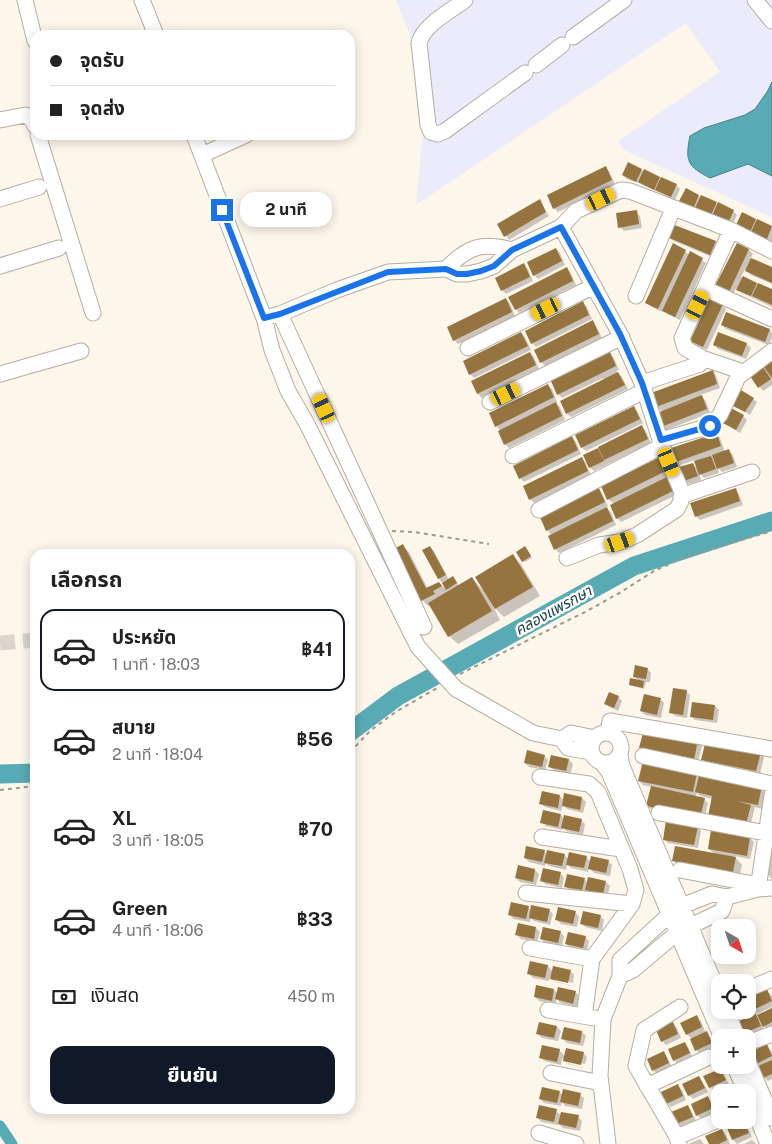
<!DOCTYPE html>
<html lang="th">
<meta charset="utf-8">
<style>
body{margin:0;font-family:"Public Sans","Noto Sans Thai",sans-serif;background:#f6f6f6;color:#222;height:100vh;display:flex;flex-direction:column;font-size:19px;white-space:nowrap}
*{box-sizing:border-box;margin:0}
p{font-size:16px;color:#767676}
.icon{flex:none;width:28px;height:28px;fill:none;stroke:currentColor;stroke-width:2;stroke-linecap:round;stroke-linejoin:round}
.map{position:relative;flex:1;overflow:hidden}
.sheet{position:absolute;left:30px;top:549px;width:325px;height:565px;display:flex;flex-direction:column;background:#fff;border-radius:15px;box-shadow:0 2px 12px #0003}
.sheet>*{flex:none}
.banner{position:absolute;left:30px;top:30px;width:325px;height:110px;border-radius:15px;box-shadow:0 2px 12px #0003;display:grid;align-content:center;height:110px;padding:0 20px;background:#fff}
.needle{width:32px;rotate:141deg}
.buttons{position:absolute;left:711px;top:919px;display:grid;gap:10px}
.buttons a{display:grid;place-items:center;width:45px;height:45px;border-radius:10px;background:#fff;box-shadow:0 2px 12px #0003;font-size:25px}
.end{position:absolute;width:22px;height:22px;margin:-11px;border:6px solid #1a73e8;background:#fff;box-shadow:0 0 0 2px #fff}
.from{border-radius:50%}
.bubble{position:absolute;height:35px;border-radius:15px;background:#fff;box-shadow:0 2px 12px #0003;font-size:16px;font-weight:700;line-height:35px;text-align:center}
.car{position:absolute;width:15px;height:30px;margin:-15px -8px;border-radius:6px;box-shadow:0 0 4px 1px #0007;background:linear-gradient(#f5c518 24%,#345 0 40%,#f5c518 0 76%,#345 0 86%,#f5c518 0)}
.banner b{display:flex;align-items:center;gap:18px;height:48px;font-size:19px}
.banner b+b{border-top:1px solid #e0e0e0}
.banner i{width:12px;height:12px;background:#222}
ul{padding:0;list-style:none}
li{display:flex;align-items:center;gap:15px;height:82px;margin:0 10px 8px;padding:0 10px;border:2px solid transparent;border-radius:15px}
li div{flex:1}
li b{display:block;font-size:19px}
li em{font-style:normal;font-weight:700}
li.current{border-color:#111827}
li>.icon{width:45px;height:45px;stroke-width:1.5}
h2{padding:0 20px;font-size:22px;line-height:60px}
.pay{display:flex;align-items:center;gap:12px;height:55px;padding:0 20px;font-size:19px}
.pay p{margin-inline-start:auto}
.button{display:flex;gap:10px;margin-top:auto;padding:10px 20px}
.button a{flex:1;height:58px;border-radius:15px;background:#111827;color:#fff;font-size:20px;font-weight:700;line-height:58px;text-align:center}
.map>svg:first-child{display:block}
.industrial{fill:#ecebfc}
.water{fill:#58abb5;stroke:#468085}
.shadow{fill:#0003;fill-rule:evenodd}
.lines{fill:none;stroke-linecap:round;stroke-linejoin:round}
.canal{stroke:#58abb5;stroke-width:11}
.river{stroke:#58abb5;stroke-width:19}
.building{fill:#95743f}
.minor-tunnel{stroke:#dbd5cb;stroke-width:15;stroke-dasharray:15 8;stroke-linecap:butt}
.minor-casing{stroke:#b4ada2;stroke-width:17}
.path{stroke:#9d9890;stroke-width:2;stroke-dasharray:4 4;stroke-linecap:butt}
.minor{stroke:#fff;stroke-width:15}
.route{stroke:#1a73e8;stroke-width:6}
.labels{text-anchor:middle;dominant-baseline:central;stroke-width:5;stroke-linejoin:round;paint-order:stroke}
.water-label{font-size:15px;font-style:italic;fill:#1a4246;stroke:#fff}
</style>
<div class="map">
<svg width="772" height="1144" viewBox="0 0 772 1144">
<rect width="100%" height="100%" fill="#fdf6eb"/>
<!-- industrial -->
<path class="industrial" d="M396,0H772V217L624,150L618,141L720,72L686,23L416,205L423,133L410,35Z"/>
<!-- water -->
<path class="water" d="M772,82V176L748,164L710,178C687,166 685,161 690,136L704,128L745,115L755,109L767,92Z"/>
<!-- shadow -->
<path class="shadow" d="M605,168L609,171L615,184L558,212L554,208Z
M641,170L676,185L680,189L675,200L641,184L627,179L623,175Z
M699,196L733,211L737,215L732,226L685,205L681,201Z
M539,201L549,216L509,240L499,225Z
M636,212L640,216L642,228L624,231L620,227Z
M755,220L772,227V242L741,229Z
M668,236L715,242L719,246L714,258L672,240Z
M738,245L749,250L753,254L750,259L772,269V284L751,275L745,269L741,277L772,290V307L742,293L736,288L733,295L721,289Z
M556,249L560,253L565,265L538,279L534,275Z
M685,251L689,255L690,253L706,263L680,320L668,314L663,310L662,312L650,306L646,302Z
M524,265L528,269L533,281L506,294L502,290Z
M567,269L571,273L576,285L519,313L516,309Z
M506,300L510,303L515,316L458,344L454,340Z
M583,303L587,307L592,319L536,347L532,343Z
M722,305L726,309L707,350L695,345L691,341Z
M727,313L770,330L772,333V338L769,345L726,329L722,325Z
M592,322L596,326L602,338L545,366L541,362Z
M521,333L525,337L531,350L474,378L470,374Z
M719,333L747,344L751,348L746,359L718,349L714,345Z
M530,353L534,357L539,369L482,398L478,394L473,381Z
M610,354L614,358L619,370L616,371L622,377L628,389L571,417L567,414L604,380L603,378L562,398L558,394Z
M772,361V385L763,391L752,377Z
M712,371L716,375L720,388L700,395L706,401L710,413L666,430L662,427L663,412L657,407L653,394Z
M548,386L552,389L557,402L555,403L560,407L565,420L509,448L505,444L501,431L496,426Z
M753,399L757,402L750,415L734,405Z
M633,407L637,411L643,423L586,451L582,448Z
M743,416L747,420L740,433L725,423Z
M642,427L646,431L651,443L594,471L586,464L591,475L534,503L530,499L582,459L590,466L585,455Z
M716,434L720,438L725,452L729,451L733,455L737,467L722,472L717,467L719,473L704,478L699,472L701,480L689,484L685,481L693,464L699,470L695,460L681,465L677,461Z
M572,438L576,442L581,454L524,482L520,478Z
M660,459L678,494L621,522L617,518L614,504L608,499Z
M599,490L602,494L608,506L605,507L611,512L616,525L559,553L555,549L552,536L547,530Z
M735,490L739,494L743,505L700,520L696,516Z
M403,546L409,552L428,589L439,583L448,591L439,579L424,550L430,547L434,551L449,580L455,579L459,586L472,578L483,590L513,556L521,564L540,596L504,617L493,606L500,620L458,644L449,636L431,605L428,606L422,600Z
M527,549L532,558L525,562L523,561Z
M647,669L651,673L650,682H646L644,689L632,686L630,685L638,681L634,676Z
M686,691L690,695L687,718L675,716L671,712Z
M618,697L622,701L618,711L610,707L606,703Z
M660,699L664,703L661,718L645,715L641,711Z
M715,706L719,710L717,723L695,720L691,716Z
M698,742L702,746L698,763L645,752L641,748Z
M760,753L764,757L760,774L707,763L703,759Z
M544,756L548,760L545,770L529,767L525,763Z
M569,760L573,764L570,775L554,771L550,767Z
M697,774L700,778L761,787L765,791L762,809L755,807L750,827L713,799L701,796L708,803L704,820L651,809L647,805L652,787L643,785L639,781ZM697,793L703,799L696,797Z
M543,793L560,796L564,801L565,795L582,798L586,802L583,813L567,809L563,805L561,811L545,807L541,804Z
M544,812L561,815L564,819L581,820L585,824L583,835L566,831L563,828L562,830L546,826L542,822Z
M697,827L701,831L698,848L668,843L664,839Z
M772,837V879L767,873Z
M750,838L754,842L750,859L734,856L742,865L739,878L680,867L673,860L715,854L709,849Z
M544,851L547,854L564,855L569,859L586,857L591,862L608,861L612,865L610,876L594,873L589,868L588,872L571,868L567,864L566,870L549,866L546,863L545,866L529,862L525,858Z
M518,867L535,870L539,874L536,885L520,882L516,878Z
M560,873L564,877L562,888L545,884L541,880Z
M584,879L588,883L606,882L610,886L607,897L591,893L587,889L586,894L569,890L565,886Z
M528,907L532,911L549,910L553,914L550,925L534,921L531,918L530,922L513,919L510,915Z
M576,913L579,917L577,927L561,924L557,920Z
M600,916L604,920L602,931L585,927L581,923Z
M536,928L540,932L537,942L521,939L517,935Z
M560,932L564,936L562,946L545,943L541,939Z
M585,937L589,941L587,951L570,948L566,944Z
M531,963L548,966L553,972L570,971L574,975L573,983L554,978V981L572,986L555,982L550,977L549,981L533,978L529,974Z
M554,990L558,994L575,992L579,996L577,1007L560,1003L557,999L555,1005L539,1001L535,997Z
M767,991L772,996V1007L755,1015L761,1021L772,1010V1028L768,1030L762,1024L764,1030L749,1036L745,1032L743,1021L736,1010H748V1000Z
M697,1017L701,1021L705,1031L710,1037L715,1047L700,1054L696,1050L692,1039L687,1034Z
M673,1024L677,1028L681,1038L666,1045L662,1041Z
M557,1027L561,1031L558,1041L542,1038L538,1034Z
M582,1032L586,1036L583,1046L567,1043L563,1039Z
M684,1043L688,1047L693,1058L678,1064L674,1060Z
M767,1046L772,1052V1079L768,1081L764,1077L760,1066L757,1063Z
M559,1050L565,1056L583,1053L587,1057L585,1064L567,1060V1063L585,1068L568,1064L562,1058L561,1065L544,1061L540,1057Z
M663,1053L667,1057L672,1067L657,1074L653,1070Z
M720,1070L724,1074L729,1085L714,1091L710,1087Z
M699,1078L703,1082L708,1092L693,1099L689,1095Z
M678,1086L682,1090L686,1100L671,1107L667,1103Z
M559,1092L563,1095H580L584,1098L582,1109L565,1106L562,1102L561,1106L544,1103L540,1099Z
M708,1098L712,1102L716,1112L701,1119L697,1115Z
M687,1106L691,1110L696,1121L681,1127L677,1123Z
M556,1111L561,1115L578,1117L582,1121L580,1131L563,1128L558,1123V1125L541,1122L538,1118Z
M743,1122L747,1126L752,1137L737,1144L733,1140L728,1129Z
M722,1130L726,1134L730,1144H710Z
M700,1139L704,1144H688Z
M752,1140L756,1144H744Z"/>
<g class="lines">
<!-- canal -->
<path class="canal" d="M0,1126L12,1144"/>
<!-- river -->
<path class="river" d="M350,732L398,696L634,566L772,521
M0,774L35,773"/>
</g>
<!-- building -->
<path class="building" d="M628,162L642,169L636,182L622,175Z
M606,166L612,180L553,209L547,195Z
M644,169L660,177L654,190L638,182Z
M661,177L677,184L671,197L655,190Z
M686,188L699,195L694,207L679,201Z
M701,195L717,202L711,215L695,208Z
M540,199L546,212L504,237L497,224Z
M718,202L734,210L728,223L712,216Z
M637,210L639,224L618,228L616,213Z
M742,212L756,219L750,232L736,225Z
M757,219L772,226L767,239L751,232Z
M672,224L716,241L710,255L667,237Z
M673,243L686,250L658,309L645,303Z
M737,243L749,249L729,292L715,286Z
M556,248L562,261L533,276L527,262Z
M690,251L703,258L675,317L662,311Z
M751,258L772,267V283L745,271Z
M524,263L530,277L501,291L495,278Z
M567,267L573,281L515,310L508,297Z
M743,276L757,283L751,296L736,290Z
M758,283L772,289V305L752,296Z
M506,298L512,312L453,341L447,327Z
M710,298L723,304L703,347L690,341Z
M583,301L589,315L531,344L525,331Z
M726,312L770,329L765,342L721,325Z
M593,320L599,334L540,363L534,350Z
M521,332L528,346L469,375L463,361Z
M718,332L747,343L742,356L713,345Z
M530,352L536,365L477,394L471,381Z
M610,352L616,366L557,395L551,381Z
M772,359V378L763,366Z
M762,366L771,379L758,388L750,376Z
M713,370L717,384L656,407L651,393Z
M618,372L625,385L566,414L560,401Z
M548,384L554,397L495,427L489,413Z
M741,390L754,398L745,412L733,406Z
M702,395L707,409L661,427L657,413Z
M556,402L562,416L504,445L498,431Z
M634,406L640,419L581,448L575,435Z
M731,408L744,415L736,430L723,423Z
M642,425L648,439L604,460L598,447Z
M717,433L721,446L676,462L671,448Z
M572,436L578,450L519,479L513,466Z
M598,448L604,461L589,468L583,455Z
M729,449L734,463L717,469L712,455Z
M711,456L716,469L699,475L694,461Z
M582,457L588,471L529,500L523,486Z
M660,457L666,471L607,500L601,486Z
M693,463L698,476L684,481L679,467Z
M669,476L675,490L616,519L610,505Z
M599,488L605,502L546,531L540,517Z
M736,488L740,501L695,517L690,503Z
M607,507L613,521L554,550L548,536Z
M403,544L426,588L439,582L442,586L433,591L435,594L421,601L394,549Z
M430,546L446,575L438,579L422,550Z
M525,546L531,556L522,562L516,552Z
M513,554L533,587L495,609L475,577Z
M453,576L457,583L446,590L442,583Z
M472,577L492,611L448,637L428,603Z
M635,665L648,668L646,679L633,677Z
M630,678L644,681L643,688L629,685Z
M673,688L687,690L683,715L669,713Z
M609,692L619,696L614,708L604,704Z
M644,694L661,698L657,715L640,711Z
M692,702L715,705L713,720L690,717Z
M644,729L698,740L694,760L639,748Z
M706,740L761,752L756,771L701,760Z
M527,750L545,755L542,767L524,763Z
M551,755L569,759L566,771L548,767Z
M643,761L697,773L693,792L638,781Z
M700,772L762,786L758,805L736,801L751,805L746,824L708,816L712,796L695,792Z
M651,786L705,798L700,817L646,806Z
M542,791L560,795L558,808L539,804Z
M564,793L582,797L580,810L562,806Z
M543,810L561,814L558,827L540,823Z
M564,815L582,819L579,832L561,828Z
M666,820L698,826L694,845L663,840Z
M711,830L750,837L747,856L708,849Z
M526,846L545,850L542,862L524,858Z
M675,846L736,857L733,872L672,861Z
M547,850L565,854L562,866L544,863Z
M569,852L587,856L584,868L566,865Z
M591,856L609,860L606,873L588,869Z
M518,865L535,869L533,882L515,878Z
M543,868L561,872L558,885L540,881Z
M567,874L585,878L582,890L564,887Z
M588,877L606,881L603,894L585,890Z
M511,902L529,906L526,919L508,915Z
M531,905L550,909L547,922L529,918Z
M558,907L576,911L573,924L555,920Z
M583,911L601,915L598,928L580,924Z
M518,923L536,927L534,939L515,935Z
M543,927L561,931L558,943L540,939Z
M568,932L586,936L583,948L565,944Z
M530,961L548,965L545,978L527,974Z
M553,966L571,970L568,983L550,979Z
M536,985L554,989L552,1001L534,997Z
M558,987L576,991L573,1004L555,999Z
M767,989L772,1001L755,1009L750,997Z
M749,997L755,1010L738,1017L735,1010H748V998Z
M772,1008V1022L763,1027L757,1015Z
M756,1014L761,1026L744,1033L739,1021Z
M697,1015L702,1027L686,1035L680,1023Z
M539,1022L557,1026L554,1038L536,1034Z
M673,1022L678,1034L661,1042L656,1030Z
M564,1027L582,1031L580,1043L561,1039Z
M707,1031L712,1043L695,1051L690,1039Z
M685,1042L690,1053L673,1061L668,1049Z
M767,1044L772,1056L756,1064L750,1052Z
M542,1045L560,1049L557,1062L539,1058Z
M566,1048L584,1052L581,1065L563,1061Z
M664,1051L669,1063L652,1071L647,1059Z
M772,1060V1074L763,1078L758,1066Z
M720,1069L726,1080L709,1088L703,1076Z
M699,1076L705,1088L688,1096L682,1084Z
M678,1084L683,1096L666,1104L661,1092Z
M728,1086L731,1092H720V1104L717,1106L712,1094Z
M542,1087L560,1091L557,1103L539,1099Z
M563,1089L581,1093L578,1106L560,1102Z
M708,1096L713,1108L696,1116L691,1104Z
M539,1105L557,1109L554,1122L536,1118Z
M688,1105L693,1117L676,1124L671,1112Z
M561,1112L579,1115L576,1128L558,1124Z
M744,1121L749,1133L732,1140L727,1128Z
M722,1129L727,1140L719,1144H709L705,1136Z"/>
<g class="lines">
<!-- minor-tunnel -->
<path class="minor-tunnel" d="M0,643L35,640"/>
<!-- minor casing -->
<g class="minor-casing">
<path id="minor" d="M25,0L35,41
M142,0L156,35
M465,0C451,11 423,25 419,43L428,125L431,132L438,134L445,131L525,73
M755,0L772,21
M573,37L624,0
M536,65L562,45
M0,120L26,115L32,120L35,126
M38,135L93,313
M194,135L264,318L272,350L288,391L307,424L418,647L456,689L533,733L562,739L571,733L595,738
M202,155L246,135
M0,199L39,187
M561,227L620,334L642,383L662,446L682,492L681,501L677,509L637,535L620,542L599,545L567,558
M0,266L59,248
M446,269C468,246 482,242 512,250
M706,289L772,319
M636,296L673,209
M280,314L424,627
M264,318L280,314L337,290L388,272L446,269L457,274H467L481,271L494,266L512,250L561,227L576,211L621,190L630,191L731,230L772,251
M468,348L594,286
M702,358L743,372
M0,374L81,351
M642,383L700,364L702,358L685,348L682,338L731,230
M490,402L622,337
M661,440L710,426L720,415L738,377L772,351
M513,456L644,391
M681,496L752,472
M539,510L662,446
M591 748a15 15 0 1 1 30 0a15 15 0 1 1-30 0Z
M608,733L610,721L772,749
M562,739L568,748L591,752
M620,756L622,766L720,996
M643,756L772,784
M602,763L609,772L722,1038
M540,777L589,784L598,792L630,869L636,890L632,904L592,959L584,1016
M659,813L766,833
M542,837L621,849
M680,870L759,885
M758,889L772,795
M526,893L632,904
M712,894L727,897L722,911L678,932L633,970L620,976V960L670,914L682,906Z
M727,897L758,889L772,888
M530,948L592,959
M748,989L772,979
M548,1010L594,1018
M726,1010L738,1038
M756,1040L772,1034
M748,1061L772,1118
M734,1065L746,1092
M551,1073L601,1083
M647,1086L709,1057
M748,1096L768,1144
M539,1133L576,1144
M677,1137L720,1119
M608,1144L600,1076L603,1019L620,976
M679,1144L677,1137L636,1066L644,1030L680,1007"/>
</g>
<!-- path -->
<path class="path" d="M392,531L414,532L489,544
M460,674L587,611L621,592L654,571L685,557L772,531
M350,752L371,730L397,711L439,687
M0,790L35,786"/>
<!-- minor -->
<use href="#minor" class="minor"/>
</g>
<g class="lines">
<!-- route -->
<path class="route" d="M222,210L264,318L280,314L388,272L446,269L457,274H467L481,271L494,266L512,250L561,227L620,334L642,383L661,440L710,426"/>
</g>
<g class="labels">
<!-- water labels -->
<g class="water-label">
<text transform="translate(553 610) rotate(-29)">คลองแพรกษา</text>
</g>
</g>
</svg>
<div class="buttons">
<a><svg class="needle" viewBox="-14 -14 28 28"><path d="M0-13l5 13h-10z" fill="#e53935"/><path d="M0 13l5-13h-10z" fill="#767676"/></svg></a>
<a><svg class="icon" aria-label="locate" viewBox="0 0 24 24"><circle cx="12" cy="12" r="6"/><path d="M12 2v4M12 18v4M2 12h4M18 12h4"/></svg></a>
<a>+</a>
<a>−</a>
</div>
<i class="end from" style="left:710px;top:426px"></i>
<i class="end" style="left:222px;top:210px"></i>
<div class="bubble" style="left:240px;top:192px;width:92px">2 นาที</div>
<i class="car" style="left:601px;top:199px;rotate:64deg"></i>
<i class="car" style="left:698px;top:305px;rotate:26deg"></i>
<i class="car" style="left:546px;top:309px;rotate:244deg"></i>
<i class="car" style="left:506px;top:394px;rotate:64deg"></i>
<i class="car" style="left:324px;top:408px;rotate:335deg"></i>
<i class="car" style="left:669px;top:462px;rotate:157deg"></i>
<i class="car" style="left:620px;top:542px;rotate:70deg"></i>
<div class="banner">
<b><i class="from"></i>จุดรับ</b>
<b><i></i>จุดส่ง</b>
</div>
<section class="sheet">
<h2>เลือกรถ</h2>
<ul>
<li class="current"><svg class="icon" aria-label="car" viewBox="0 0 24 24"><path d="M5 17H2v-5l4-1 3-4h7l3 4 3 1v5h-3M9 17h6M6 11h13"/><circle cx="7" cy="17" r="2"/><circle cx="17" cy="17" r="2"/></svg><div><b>ประหยัด</b><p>1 นาที · 18:03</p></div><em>฿41</em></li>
<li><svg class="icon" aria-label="car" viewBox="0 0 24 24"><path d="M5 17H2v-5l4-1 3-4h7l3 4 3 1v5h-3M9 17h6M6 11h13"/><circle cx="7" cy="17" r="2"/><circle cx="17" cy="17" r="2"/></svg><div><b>สบาย</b><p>2 นาที · 18:04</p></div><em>฿56</em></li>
<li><svg class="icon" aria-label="car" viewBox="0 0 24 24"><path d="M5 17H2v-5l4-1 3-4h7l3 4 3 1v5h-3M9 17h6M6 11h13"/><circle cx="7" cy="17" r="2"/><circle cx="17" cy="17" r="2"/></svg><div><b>XL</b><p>3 นาที · 18:05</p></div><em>฿70</em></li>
<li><svg class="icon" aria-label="car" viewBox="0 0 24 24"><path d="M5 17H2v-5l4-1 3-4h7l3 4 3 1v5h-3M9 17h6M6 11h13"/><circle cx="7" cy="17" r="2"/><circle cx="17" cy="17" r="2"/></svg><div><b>Green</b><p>4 นาที · 18:06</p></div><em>฿33</em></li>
</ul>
<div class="pay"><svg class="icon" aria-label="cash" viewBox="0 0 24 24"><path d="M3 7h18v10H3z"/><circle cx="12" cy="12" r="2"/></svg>เงินสด<p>450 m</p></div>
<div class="button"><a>ยืนยัน</a></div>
</section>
</div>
